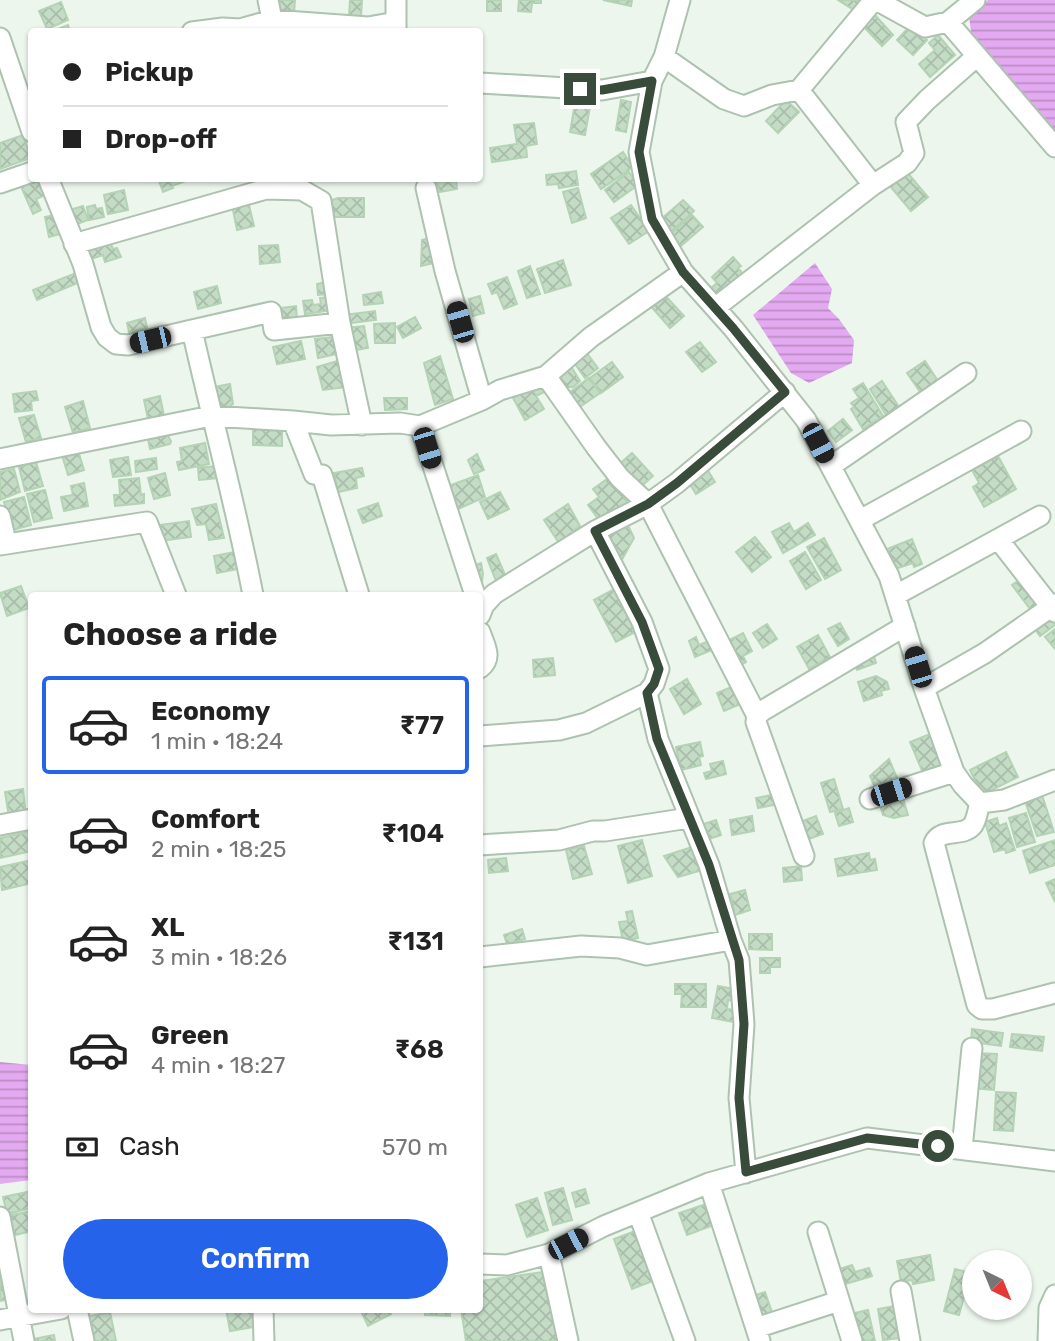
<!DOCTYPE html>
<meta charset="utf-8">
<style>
body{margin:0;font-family:Rubik,sans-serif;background:#f6f6f6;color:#222;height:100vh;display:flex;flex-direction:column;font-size:26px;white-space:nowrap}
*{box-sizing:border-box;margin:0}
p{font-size:23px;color:#767676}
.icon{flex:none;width:38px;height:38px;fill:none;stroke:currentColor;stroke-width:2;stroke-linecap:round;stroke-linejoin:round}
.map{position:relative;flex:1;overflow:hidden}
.details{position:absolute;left:28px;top:592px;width:455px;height:721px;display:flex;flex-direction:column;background:#fff;border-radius:7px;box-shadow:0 2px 5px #0004}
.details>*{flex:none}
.banner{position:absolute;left:28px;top:28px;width:455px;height:154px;border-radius:7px;box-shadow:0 2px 5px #0004;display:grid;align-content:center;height:154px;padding:0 35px;background:#fff}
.needle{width:46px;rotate:137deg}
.fabs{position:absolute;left:962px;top:1250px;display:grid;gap:14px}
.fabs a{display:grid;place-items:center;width:70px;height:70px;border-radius:50%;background:#fff;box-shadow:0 2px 5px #0004;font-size:35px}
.end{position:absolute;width:32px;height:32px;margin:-16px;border:9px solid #394b3a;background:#fff;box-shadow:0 0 0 4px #fff}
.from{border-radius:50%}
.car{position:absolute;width:21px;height:42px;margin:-21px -10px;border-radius:9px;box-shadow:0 0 5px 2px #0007;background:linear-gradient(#222 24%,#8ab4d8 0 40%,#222 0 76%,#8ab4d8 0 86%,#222 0)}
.banner b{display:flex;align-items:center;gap:24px;height:66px;font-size:26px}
.banner b+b{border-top:2px solid #e0e0e0}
.banner i{width:18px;height:18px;background:#222}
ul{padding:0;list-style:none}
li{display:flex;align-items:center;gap:21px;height:98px;margin:0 14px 10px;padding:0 21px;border:4px solid transparent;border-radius:7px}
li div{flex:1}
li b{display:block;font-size:26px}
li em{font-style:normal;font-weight:600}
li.active{border-color:#2563eb}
li>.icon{width:63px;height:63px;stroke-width:1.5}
h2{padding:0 35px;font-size:32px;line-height:84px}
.pay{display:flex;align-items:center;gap:18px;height:77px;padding:0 35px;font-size:26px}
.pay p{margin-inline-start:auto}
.action{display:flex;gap:14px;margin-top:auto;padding:14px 35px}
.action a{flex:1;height:80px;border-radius:42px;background:#2563eb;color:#fff;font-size:28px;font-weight:600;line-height:80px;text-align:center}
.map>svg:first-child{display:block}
.water{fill:url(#water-rules)}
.building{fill:url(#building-cross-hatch);stroke:#b4d3b5;stroke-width:2}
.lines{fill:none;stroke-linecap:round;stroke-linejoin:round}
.minor-casing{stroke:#aec2b0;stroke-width:23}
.minor{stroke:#fff;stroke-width:19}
.route{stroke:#394b3a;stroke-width:9}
</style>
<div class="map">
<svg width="1055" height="1341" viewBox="0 0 1055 1341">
<defs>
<pattern id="water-rules" width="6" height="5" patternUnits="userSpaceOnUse" patternTransform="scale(1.75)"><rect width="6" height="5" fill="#e4aaf1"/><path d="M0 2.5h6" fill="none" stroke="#ba8cc4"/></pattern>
<pattern id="building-cross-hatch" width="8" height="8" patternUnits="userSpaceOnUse" patternTransform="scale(1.75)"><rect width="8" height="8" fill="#c4dbc5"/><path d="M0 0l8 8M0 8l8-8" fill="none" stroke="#a9bdaa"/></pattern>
</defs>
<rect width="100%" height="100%" fill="#ecf6ed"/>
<!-- water -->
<path class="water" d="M988,0H1055V130L971,32L969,16Z
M815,263L832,289L828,308L839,319L854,340L852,363L809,383L791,373L753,315Z
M0,1062L31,1065V1180L0,1184Z"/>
<!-- building -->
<path class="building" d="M275,0H295L294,13L275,12Z
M350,0H362L361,17L349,16Z
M487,0H501V11H487Z
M519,0H541V3H532L531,12L518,11Z
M603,0H632L631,6Z
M838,0H860L854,10Z
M61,2L68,20L47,29L39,11Z
M875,15L893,35L882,46L863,26Z
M68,25L70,32H50Z
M911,25L927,40L913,55L897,40Z
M938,35L955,55L930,77L919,64L935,50L929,43Z
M577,92L592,95L585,135L570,132Z
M621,100L631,102L626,132L616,130Z
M786,100L799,112L778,133L766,121Z
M534,123L537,144L526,146L527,157L492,162L490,148L517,144L514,125Z
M23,135L31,158L0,169V143Z
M623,152L633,167L601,189L591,174Z
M576,171L578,185L559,188L558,184L547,185L546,175Z
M906,171L928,197L911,211L889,185Z
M629,172L638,185L614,202L605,190Z
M32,176L42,178L48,194L36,199L41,210L33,214L19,182Z
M158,178H185L186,181L172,186L173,188L163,192Z
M436,178H449V180L456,179L457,189L439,192Z
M578,188L586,218L572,223L563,192Z
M124,190L128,210L108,214L104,195Z
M338,198H364V217H325L323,203Z
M683,200L694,211L666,236L661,219Z
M248,201L254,226L237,230L232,205Z
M95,205L96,209L102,208L104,217L89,220L87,207Z
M631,205L649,231L629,244L611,218Z
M83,206L88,220L72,226L67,211Z
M55,215L60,234L49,237L45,217Z
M692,215L703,227L675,251L665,239Z
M108,236L113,249L117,248L121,257L105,262L103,255L91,259L86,244Z
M432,237L438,262L421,266L422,240Z
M278,245L280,262L260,264L259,246Z
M733,257L741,266L738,268L743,274L720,297L711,288L717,283L712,277Z
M563,260L571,285L545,293L537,269Z
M530,266L540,294L527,298L518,271Z
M76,273L80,282L37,300L33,290Z
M507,277L517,304L504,309L497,292L492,294L488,284Z
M330,281L331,294L318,295L317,284Z
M217,286L221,303L198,309L194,292Z
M661,291L684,316L670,328L648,303Z
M381,292L383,303L364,305L363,295Z
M480,296L484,313L473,316L469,299Z
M331,297L333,310L305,314L303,301L312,300L313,305L321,304L320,298Z
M296,306L297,320L282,322L280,308Z
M375,311L376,320L344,324L343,315Z
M415,317L421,328L403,338L397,327Z
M145,318L147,328L129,332L127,323Z
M395,323V343H375L374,324Z
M364,326L368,348L350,351L346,328Z
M333,337L337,354L318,358L315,339Z
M301,341L305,359L277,364L273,347Z
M700,342L716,362L702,372L686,352Z
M583,348L598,368L585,378L570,357Z
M440,356L453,399L435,405L424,363Z
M341,360L347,387L323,390L317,367Z
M925,361L938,381L920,392L907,373Z
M612,362L623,377L601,393L590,378Z
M569,363L580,381L573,387L560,388L556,374Z
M589,378L600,393L577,409L566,395Z
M882,381L899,407L886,415L870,389Z
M541,383L546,391L536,396L544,409L525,420L513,398Z
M863,383L883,416L863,429L851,409L854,407L851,403L859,398L853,389Z
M230,384L233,404L227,408L215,409L209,388Z
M36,391L38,400L31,401L32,410L15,412L13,394Z
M160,396L164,416L148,419L144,400Z
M384,398H407V409L385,410Z
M83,401L90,428L73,433L65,407Z
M34,415L41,438L26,442L19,418Z
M843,419L852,430L836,442L828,431Z
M164,428L171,441L170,444L150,449L147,434Z
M253,429L282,430V446L253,445Z
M205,443L209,464L179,470L177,462L182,461L180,448Z
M77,447L84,470L68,475L61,452Z
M632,453L653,476L636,491L615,468Z
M477,454L484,470L474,474L468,460Z
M998,456L1016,489L984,507L973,487L979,483L972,470Z
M128,457L131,475L113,477L110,460Z
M156,458L157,469L136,472L135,461Z
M36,462L43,486L25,491L19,467Z
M216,466L218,478L199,480L198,468Z
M705,466L715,482L696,494L686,478Z
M362,468L364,476L356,478L357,488L338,492L334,473Z
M14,469L20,492L0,500V472Z
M165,473L170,495L154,499L148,478Z
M478,475L485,497L447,514L440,489Z
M610,477L629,504L602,524L588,505L599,497L593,489Z
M139,478L141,495L144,494V503L115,506L114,495H120L119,480Z
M84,483L88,506L64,511L61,497L73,495L71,486Z
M45,490L52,518L34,522L27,494Z
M500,492L509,509L488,519L480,502Z
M24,497L31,525L12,530L4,502Z
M378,503L382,516L363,523L358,510Z
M216,504L224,538L209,540L206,524L197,525L192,509Z
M568,504L580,526L559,543L544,520Z
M625,519L634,538L620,563L601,533Z
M189,521L191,537L161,541L159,525Z
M789,523L794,532L808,523L815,535L783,553L772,532Z
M755,537L771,557L752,572L736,552Z
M824,538L841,570L825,579L807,547Z
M912,539L922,564L914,567L913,563L895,569L887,549Z
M235,552L238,569L217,573L214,556Z
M805,552L821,580L806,589L790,561Z
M496,554L506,577L496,581L487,558Z
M481,563L483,574L482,581L473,586L466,568Z
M1025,576L1046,604L1033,613L1012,585Z
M21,586L29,608L7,616L0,593Z
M618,587L641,629L616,642L594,600Z
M1052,613L1055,617V625L1040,636L1034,628Z
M840,623L849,639L838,646L828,629Z
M767,624L777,639L763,648L753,633Z
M1055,629V649L1045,637Z
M743,633L752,651L743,656L746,662L737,667L724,643Z
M818,635L830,657L809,669L797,647Z
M696,637L699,645L709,641L712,650L695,657L689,641Z
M874,656L876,663L857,670L854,663Z
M553,658L555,675L534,677L533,660Z
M876,676L887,682L889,689L881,691L882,695L864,701L858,682Z
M687,679L701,704L684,714L670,689Z
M736,685L743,703L724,711L717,693Z
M930,734L943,764L923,773L910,742Z
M700,742L703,756L699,757L701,765L681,770L676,747Z
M1006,752L1018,777L982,795L970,770Z
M889,759L900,785L878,794L870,776Z
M723,761L726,774L706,779L704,773L712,771L710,764Z
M834,779L843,809L830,812L821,783Z
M23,789L26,815L9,817L5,792Z
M901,792L908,815L894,818L883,815L878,799Z
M772,795L774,805L758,808L756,798Z
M1042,795L1054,832L1037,836L1025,801Z
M849,808L853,822L839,826L835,813Z
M1026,813L1035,842L1017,847L1009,818Z
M752,816L754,831L732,835L730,820Z
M816,816L823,834L806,840L800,822Z
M997,818L999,826L1006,823L1015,850L1006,853L1005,849L994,852L985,822Z
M716,820L721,835L706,840L701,825Z
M32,831V851L0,858V838Z
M642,840L652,876L628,883L618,846Z
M1055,840V865L1030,873L1023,851Z
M584,846L592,874L573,879L566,850Z
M692,847L702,870L678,877L664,856Z
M869,853L870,860L875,859L877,870L838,876L835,859Z
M506,858L508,871L489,873L488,860Z
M32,860V883L2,890L0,867Z
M801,866L802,880L784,882L783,868Z
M1055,879V902L1046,883Z
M745,890L750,910L735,915L730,894Z
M632,911L638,938L623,941L619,922L628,921L626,912Z
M522,929L525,939L507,944L504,935Z
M749,934H772V950L749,949Z
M760,958H780V967H770V973H760Z
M675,984H706V1007H681L682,994H675Z
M718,986L740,990L738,1002L728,1000L727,1009L736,1010L734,1022L712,1018Z
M972,1029L1003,1033L1001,1046L971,1042Z
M1012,1034L1044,1037L1042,1051L1010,1047Z
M975,1053L997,1054L994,1090L972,1088Z
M996,1092L1016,1093L1013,1131L994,1130Z
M563,1188L572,1220L553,1225L545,1193Z
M585,1189L589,1203L576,1207L572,1193Z
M32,1191V1208L7,1214L3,1197Z
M537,1198L548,1230L527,1237L516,1205Z
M706,1204L714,1225L687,1235L679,1213Z
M32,1211V1231L11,1236L7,1216Z
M635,1231L653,1281L632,1289L614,1239Z
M930,1255L934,1280L913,1284L912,1280L901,1282L897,1261Z
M852,1265L855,1272L869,1268L872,1276L842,1285L837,1270Z
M955,1269L971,1273L959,1315L944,1311Z
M5,1271L10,1299L0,1301V1272Z
M550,1271L559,1341H466L461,1309H480V1281Z
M765,1292L773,1315L758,1321L750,1297Z
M895,1306L901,1338L883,1340L878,1309Z
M226,1309H253L254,1327L230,1331Z
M360,1309H388L391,1314L368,1326Z
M425,1309H450V1316L425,1315Z
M868,1310L875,1341H855L850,1314Z
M110,1312L116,1341H89L85,1317Z
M54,1335L55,1341H28V1340Z"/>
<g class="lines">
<!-- minor casing -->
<g class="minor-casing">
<path id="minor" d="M396,0V22
M680,0L664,57L652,81L639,152L652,219L683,272L733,328L806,420L889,576L924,688L954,772L963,785L980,803L1004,800L1055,780
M876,0L925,27L948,22
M975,0L948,22L1055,147
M272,20L368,27L396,22V32
M192,32L223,28L240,29L272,20L268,0
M0,38L32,132
M664,57L724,99L744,106L772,95L799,90
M480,83L602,90L652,81
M48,178L83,264L101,327L107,337L116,344L128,345L192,330C212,419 236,506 253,595
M0,183L32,172
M873,185L907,163L914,153L906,122L927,100L977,56
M426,188L445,271L482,400
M74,244L266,189L302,190L321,201L340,323L362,425
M716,307L873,185L799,90L874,0
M192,330L271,312L274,330L340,323
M546,376L596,447L620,478L648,504L757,716
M293,421L314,474L322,475L359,595
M420,426L475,595
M0,459L211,416L293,421L331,425L400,423L420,426L482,400L500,390L546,376L591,337L683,272
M831,466L966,373
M0,516L4,533L0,538
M860,520L1021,431
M595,531L642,622L659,669L654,684L647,693L658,739L709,865L731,940L739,960L744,1024L739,1098L746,1173
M998,539L1051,607L1055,604
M0,545L147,522L176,595
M896,595L1040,516
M480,615L484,605L494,594L595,531L648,504L677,483L785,392
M480,632C485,646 493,658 480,668
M924,688L985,653L1051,607L1055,612
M480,736L559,730L586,723L647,693
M870,799L954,772
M980,803C978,809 977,819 973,825C963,838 941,827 934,843L977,1005L982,1009H993L1055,993
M0,825L32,819
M480,845L559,840L593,831H605L689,818
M804,856L756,722L757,716L762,711L905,626
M480,957L581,946L620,948L647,955L731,940
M962,1149L972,1048
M709,1183L760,1341
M638,1212L685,1341
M0,1217L24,1341
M818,1232L852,1341
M549,1254L568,1341
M480,1264L507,1265L549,1254L604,1226L709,1183L867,1138L1055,1161
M901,1291L910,1341
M77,1309L84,1341
M263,1309L264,1341
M0,1320L61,1309
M756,1328L839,1301
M1048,1341L1049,1308L1055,1295"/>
</g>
<!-- minor -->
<use href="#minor" class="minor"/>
</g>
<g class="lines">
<!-- route -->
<path class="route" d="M580,89L602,90L652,81L639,152L652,219L683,272L733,328L785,392L677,483L648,504L595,531L642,622L659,669L654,684L647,693L657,739L709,865L739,960L744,1024L739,1098L746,1172L867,1138L938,1146"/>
</g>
</svg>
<div class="fabs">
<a><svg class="needle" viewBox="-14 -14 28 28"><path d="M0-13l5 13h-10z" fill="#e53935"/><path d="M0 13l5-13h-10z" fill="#767676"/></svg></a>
</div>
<i class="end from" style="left:938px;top:1146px"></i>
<i class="end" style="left:580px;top:89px"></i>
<i class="car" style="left:460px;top:322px;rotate:344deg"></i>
<i class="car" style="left:150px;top:340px;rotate:257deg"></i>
<i class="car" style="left:818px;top:443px;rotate:152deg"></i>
<i class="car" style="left:427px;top:448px;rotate:163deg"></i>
<i class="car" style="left:918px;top:667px;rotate:343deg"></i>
<i class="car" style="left:891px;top:792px;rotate:72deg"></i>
<i class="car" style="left:568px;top:1244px;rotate:63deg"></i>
<div class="banner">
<b><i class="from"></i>Pickup</b>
<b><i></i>Drop-off</b>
</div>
<section class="details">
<h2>Choose a ride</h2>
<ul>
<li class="active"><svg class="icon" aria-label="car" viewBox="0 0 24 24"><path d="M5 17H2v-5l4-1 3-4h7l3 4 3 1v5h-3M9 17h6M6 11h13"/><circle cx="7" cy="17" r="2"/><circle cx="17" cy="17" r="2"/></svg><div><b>Economy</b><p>1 min · 18:24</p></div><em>₹77</em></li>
<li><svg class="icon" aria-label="car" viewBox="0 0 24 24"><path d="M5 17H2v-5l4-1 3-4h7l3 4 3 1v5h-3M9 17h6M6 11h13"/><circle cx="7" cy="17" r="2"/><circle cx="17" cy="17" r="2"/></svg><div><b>Comfort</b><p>2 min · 18:25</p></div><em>₹104</em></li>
<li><svg class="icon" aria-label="car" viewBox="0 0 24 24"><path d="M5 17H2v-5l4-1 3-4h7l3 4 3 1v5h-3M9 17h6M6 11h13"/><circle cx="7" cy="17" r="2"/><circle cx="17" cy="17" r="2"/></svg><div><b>XL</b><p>3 min · 18:26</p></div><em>₹131</em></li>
<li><svg class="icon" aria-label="car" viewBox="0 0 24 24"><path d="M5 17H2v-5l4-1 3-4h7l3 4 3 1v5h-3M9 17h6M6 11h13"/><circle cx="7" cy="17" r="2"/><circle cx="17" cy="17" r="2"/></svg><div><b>Green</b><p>4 min · 18:27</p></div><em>₹68</em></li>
</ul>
<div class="pay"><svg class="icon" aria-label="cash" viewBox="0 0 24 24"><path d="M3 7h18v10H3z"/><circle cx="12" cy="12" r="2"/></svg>Cash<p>570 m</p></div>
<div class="action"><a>Confirm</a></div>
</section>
</div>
